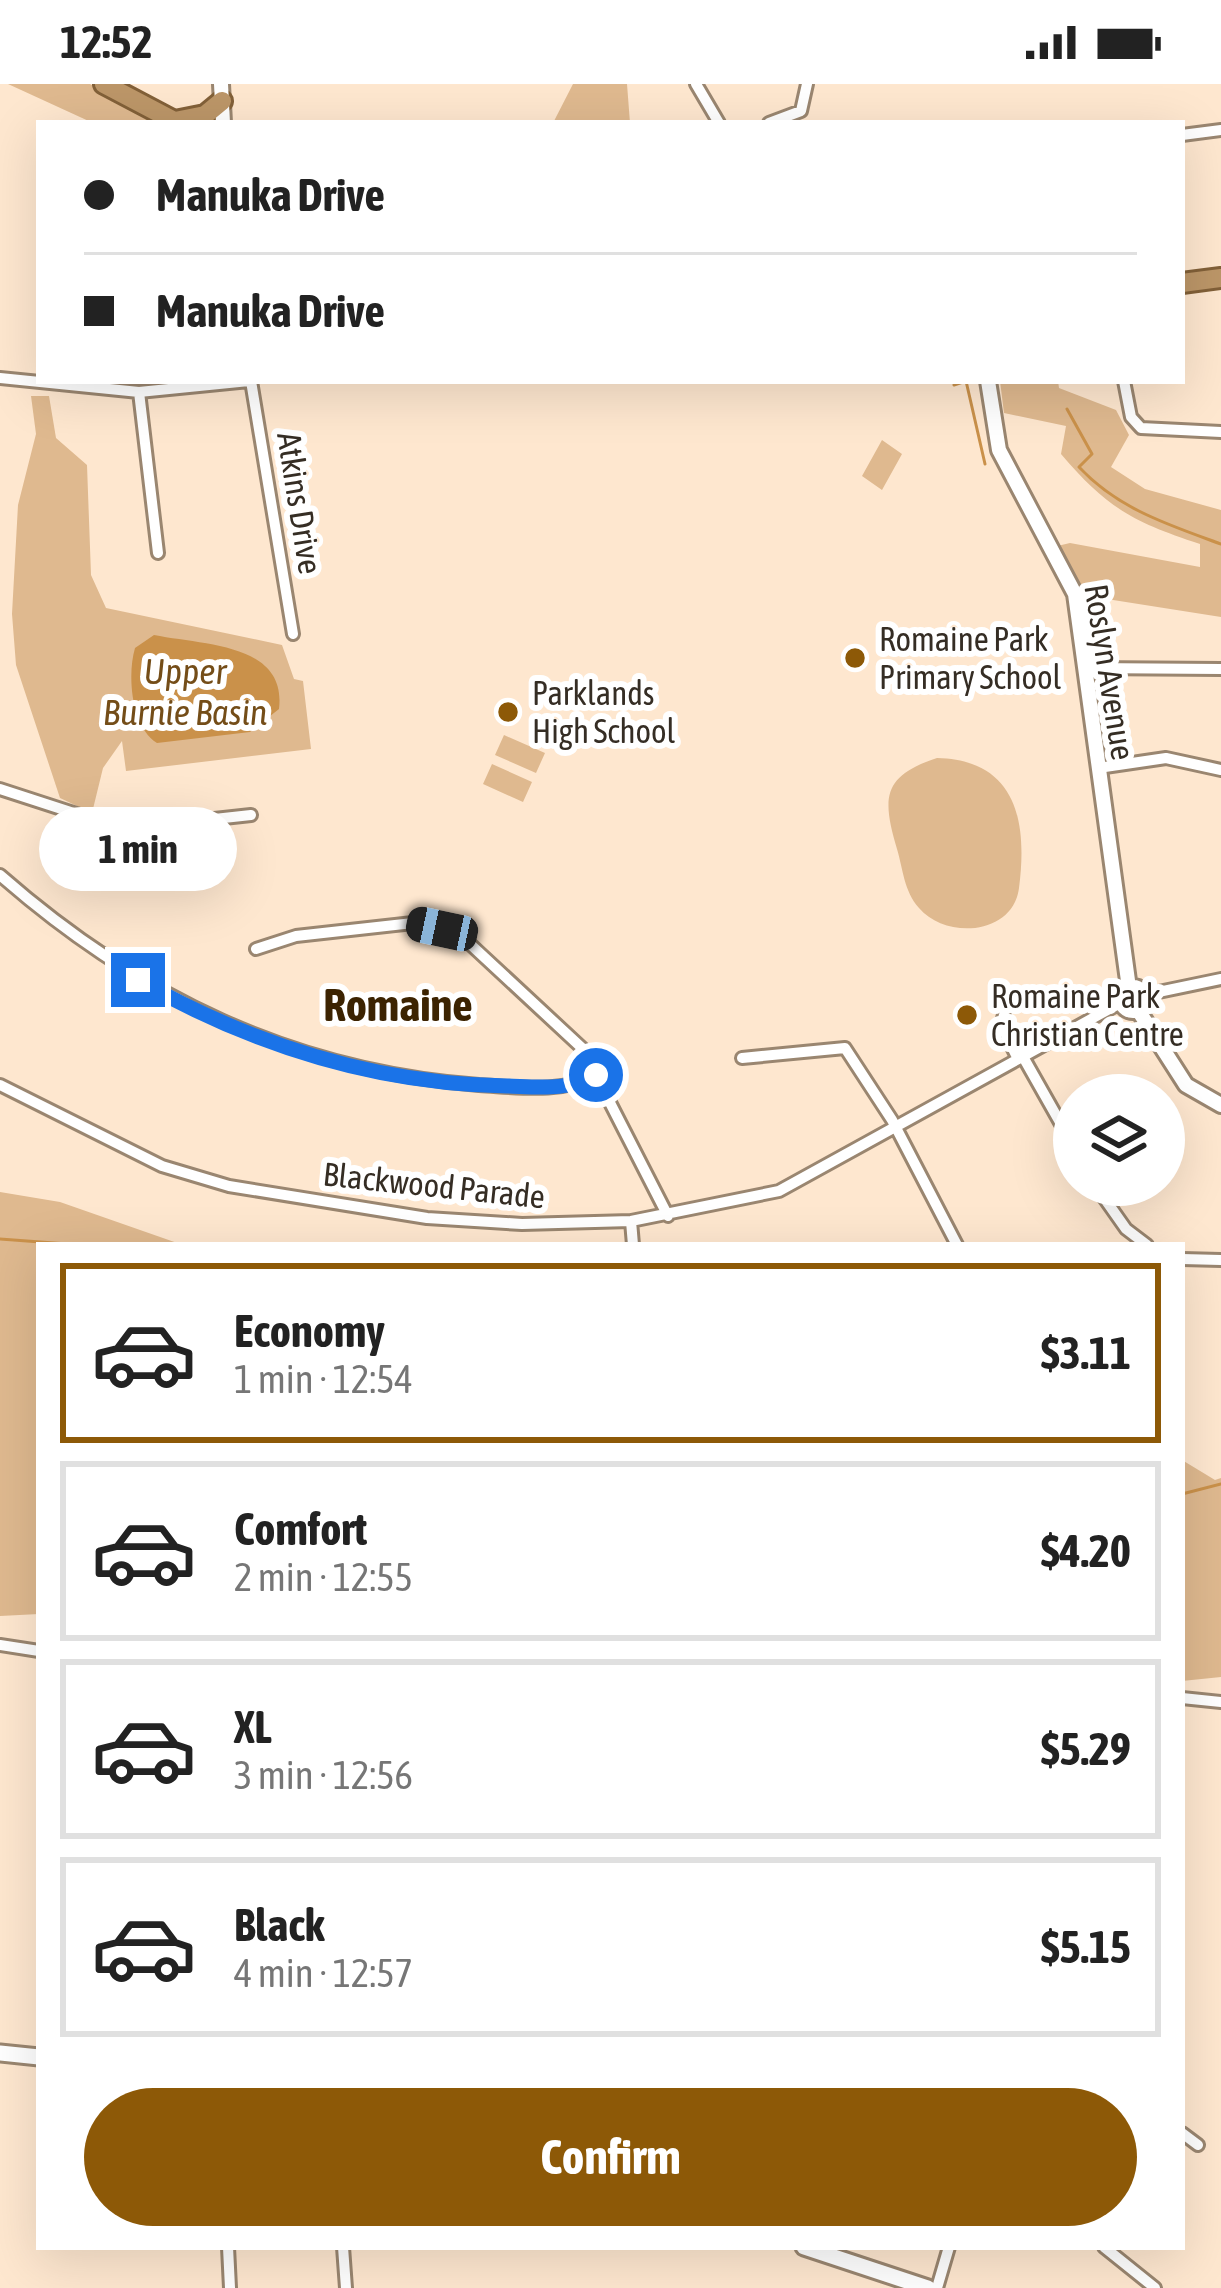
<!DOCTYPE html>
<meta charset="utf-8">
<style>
body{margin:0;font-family:"Asap Condensed",sans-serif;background:#f2f2f2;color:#222;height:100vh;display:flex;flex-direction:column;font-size:45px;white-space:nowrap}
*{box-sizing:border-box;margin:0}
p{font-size:39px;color:#767676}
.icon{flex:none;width:66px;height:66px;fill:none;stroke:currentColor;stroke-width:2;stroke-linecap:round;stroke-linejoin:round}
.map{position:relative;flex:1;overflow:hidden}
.drawer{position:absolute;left:36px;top:1158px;width:1149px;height:1008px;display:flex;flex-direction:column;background:#fff;border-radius:0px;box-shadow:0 12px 48px #0002}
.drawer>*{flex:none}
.guide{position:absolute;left:36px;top:36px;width:1149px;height:264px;border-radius:0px;box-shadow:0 12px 48px #0002;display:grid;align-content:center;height:264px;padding:0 48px;background:#fff}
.controls{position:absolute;left:1053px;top:990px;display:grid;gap:24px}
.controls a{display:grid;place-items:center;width:132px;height:132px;border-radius:50%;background:#fff;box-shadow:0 12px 48px #0002;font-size:60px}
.end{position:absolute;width:54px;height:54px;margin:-27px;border:15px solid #1a73e8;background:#fff;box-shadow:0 0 0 6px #fff}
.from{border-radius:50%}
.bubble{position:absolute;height:84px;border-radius:42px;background:#fff;box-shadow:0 12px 48px #0002;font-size:39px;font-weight:700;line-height:84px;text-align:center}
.car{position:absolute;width:36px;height:72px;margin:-36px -18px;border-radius:15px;box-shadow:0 0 9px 3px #0007;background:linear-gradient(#222 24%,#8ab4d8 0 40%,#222 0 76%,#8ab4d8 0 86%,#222 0)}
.guide b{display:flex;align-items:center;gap:42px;height:114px;font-size:45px}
.guide b+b{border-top:3px solid #e0e0e0}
.guide i{width:30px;height:30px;background:#222}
ul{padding:21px 0 0;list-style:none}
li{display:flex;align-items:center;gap:36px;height:180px;margin:0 24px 18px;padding:0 24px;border:6px solid #e0e0e0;border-radius:0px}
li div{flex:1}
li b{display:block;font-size:45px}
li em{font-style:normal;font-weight:700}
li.on{border-color:#8d5907}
li>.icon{width:108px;height:108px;stroke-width:1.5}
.primary-button{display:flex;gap:24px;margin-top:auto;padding:24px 48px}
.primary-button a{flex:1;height:138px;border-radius:72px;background:#8d5907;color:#fff;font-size:48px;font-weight:700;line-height:138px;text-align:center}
.status{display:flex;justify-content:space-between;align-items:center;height:84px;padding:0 60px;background:#fff;direction:ltr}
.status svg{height:33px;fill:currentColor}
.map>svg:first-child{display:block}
.green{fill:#dfb98f}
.water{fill:#ca914a}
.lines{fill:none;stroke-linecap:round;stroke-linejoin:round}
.stream{stroke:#ca914a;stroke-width:3}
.minor-casing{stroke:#9a8670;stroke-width:16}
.tertiary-casing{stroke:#9a8670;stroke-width:20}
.secondary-casing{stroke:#9a8670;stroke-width:21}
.trunk-casing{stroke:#826038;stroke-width:24}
.minor{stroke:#fff;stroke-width:10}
.tertiary{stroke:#fff;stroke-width:14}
.secondary{stroke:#fff;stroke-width:15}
.trunk{stroke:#bc9668;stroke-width:18}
.route{stroke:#1a73e8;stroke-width:15}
.poi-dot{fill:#8d5907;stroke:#fff;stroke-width:4.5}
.labels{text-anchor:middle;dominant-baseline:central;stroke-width:12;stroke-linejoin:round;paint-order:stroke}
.street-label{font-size:33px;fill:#352d24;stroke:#fff}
.poi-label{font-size:33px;fill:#352d24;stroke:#fff;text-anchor:start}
.water-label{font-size:36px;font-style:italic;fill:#744d18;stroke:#fff}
.district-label{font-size:45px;font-weight:bold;fill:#3c2301;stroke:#fff}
</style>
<div class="status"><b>12:52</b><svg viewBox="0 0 49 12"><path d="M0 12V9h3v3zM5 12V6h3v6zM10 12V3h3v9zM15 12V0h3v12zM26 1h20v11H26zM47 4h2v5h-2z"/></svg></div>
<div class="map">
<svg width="1221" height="2204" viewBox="0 0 1221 2204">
<rect width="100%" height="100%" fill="#fee7cf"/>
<!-- green -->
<path class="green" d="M8,0H90L161,39H93Z
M573,0H627L630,39H553Z
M1000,297H1058L1059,304L1116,326L1129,351L1111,383L1145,405L1221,426V533L1075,510L1053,463L1070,459L1200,483V460C1133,438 1107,424 1061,370L1066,342L1004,329Z
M31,312H49L56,354L87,381L91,491L106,524L282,561L294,595L303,597L311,665L126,687L122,657L103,684L92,729L60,714L16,581L12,530L18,421L36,350Z
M882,356L902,370L882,406L862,392Z
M504,651L545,669L536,689L495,671Z
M937,674C1015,676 1028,735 1019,804C1013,851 946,856 919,824C904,807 903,785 897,765C882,714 882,692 937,674Z
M492,680L532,698L523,718L483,700Z
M0,1108L60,1118L183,1161H39V1530L0,1532Z
M1182,1376L1215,1396L1221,1394V1593L1182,1597Z"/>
<!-- water -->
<path class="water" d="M154,551C203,561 287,559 279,625L250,648L157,659C131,643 127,591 135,564Z"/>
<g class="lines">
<!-- stream -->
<path class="stream" d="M954,301L966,297L985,380
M1067,325L1092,370L1079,383C1118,425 1169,441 1221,460
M0,1155L81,1161
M1182,1410L1221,1400"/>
<!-- minor casing -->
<g class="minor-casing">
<path id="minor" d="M696,0L719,39
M769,39L801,27L807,0
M1182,51L1221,46
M0,294L139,308L249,297
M251,297L293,550
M1124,297L1131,333L1141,344L1221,348
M139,308L158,469
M1086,584L1221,585
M1098,684L1166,674L1221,686
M0,705L123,745L251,731
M0,791C139,913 293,987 479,1001C517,1003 562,1010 596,991
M256,865L296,852L413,839L470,860L582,964L668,1132
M1144,911L1221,895
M1004,931L1001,941L1017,973
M1022,971L1074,1063
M742,974L845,964L892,1036L957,1161
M0,1001L162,1082L229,1102L427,1134L522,1140L631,1137L779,1107L1122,918
M1095,1101L1126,1145L1147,1161
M631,1137L633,1161
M1182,1175L1221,1176
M0,1561L39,1567
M1182,1614L1221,1618
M1182,2049L1198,2061
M228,2163L230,2204
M343,2163L346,2204
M1104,2163L1155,2204
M937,2204L949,2163"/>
</g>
<!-- tertiary casing -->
<g class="tertiary-casing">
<path id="tertiary" d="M221,0L223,39
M988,297L999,366L1075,510L1129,904
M1121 915a12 12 0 1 1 24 0a12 12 0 1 1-24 0Z
M1138,926L1186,1001L1221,1021"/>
</g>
<!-- secondary casing -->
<g class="secondary-casing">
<path id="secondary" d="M0,1969L39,1973
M804,2163L928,2204"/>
</g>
<!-- trunk casing -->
<g class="trunk-casing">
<path id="trunk" d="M104,0L178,39
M175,37L205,31L222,17
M1182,199L1221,194"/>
</g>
<!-- minor -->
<use href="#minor" class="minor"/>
<!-- tertiary -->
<use href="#tertiary" class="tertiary"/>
<!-- secondary -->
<use href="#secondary" class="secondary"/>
<!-- trunk -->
<use href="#trunk" class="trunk"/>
</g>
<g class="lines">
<!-- route -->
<path class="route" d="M138,896C252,961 375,1000 507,1002C539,1003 568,1007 596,991"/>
</g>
<!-- markers -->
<g class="poi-dot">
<circle cx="855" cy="574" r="12"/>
<circle cx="508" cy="628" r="12"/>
<circle cx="967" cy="931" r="12"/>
</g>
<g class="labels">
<!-- street labels -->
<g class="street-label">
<text transform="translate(300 419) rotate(81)">Atkins Drive</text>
<text transform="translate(1110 588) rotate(81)">Roslyn Avenue</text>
<text transform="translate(434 1101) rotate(6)">Blackwood Parade</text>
</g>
<!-- poi labels -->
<g class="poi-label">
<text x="879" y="555">Romaine Park<tspan x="879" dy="38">Primary School</tspan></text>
<text x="532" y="609">Parklands<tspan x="532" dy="38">High School</tspan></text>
<text x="991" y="912">Romaine Park<tspan x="991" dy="38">Christian Centre</tspan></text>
</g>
<!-- water labels -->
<g class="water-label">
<text x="185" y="587">Upper<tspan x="185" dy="41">Burnie Basin</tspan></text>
</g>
<!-- district labels -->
<g class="district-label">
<text x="398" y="921">Romaine</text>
</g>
</g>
</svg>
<div class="controls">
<a><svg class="icon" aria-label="layers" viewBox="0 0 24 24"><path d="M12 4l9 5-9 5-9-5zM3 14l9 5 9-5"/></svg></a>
</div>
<i class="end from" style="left:596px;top:991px"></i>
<i class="end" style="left:138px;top:896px"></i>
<div class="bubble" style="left:39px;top:723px;width:198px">1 min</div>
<i class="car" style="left:442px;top:845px;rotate:282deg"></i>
<div class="guide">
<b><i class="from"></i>Manuka Drive</b>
<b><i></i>Manuka Drive</b>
</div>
<section class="drawer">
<ul>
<li class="on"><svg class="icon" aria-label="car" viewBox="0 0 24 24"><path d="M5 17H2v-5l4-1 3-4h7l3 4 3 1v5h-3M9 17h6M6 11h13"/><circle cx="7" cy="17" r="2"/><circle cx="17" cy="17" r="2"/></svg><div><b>Economy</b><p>1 min · 12:54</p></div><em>$3.11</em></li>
<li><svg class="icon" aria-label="car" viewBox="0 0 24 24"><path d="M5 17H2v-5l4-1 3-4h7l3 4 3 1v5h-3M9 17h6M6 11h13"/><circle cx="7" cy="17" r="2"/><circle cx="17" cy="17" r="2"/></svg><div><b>Comfort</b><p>2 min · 12:55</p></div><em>$4.20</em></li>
<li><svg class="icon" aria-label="car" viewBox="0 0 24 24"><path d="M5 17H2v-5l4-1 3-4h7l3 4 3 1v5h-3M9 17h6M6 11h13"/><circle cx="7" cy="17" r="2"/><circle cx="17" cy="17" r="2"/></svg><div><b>XL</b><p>3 min · 12:56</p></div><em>$5.29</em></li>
<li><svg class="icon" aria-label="car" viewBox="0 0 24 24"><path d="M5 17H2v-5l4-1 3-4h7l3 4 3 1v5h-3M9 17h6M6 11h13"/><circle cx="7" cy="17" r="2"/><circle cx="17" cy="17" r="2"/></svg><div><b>Black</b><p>4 min · 12:57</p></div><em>$5.15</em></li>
</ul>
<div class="primary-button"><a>Confirm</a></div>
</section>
</div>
